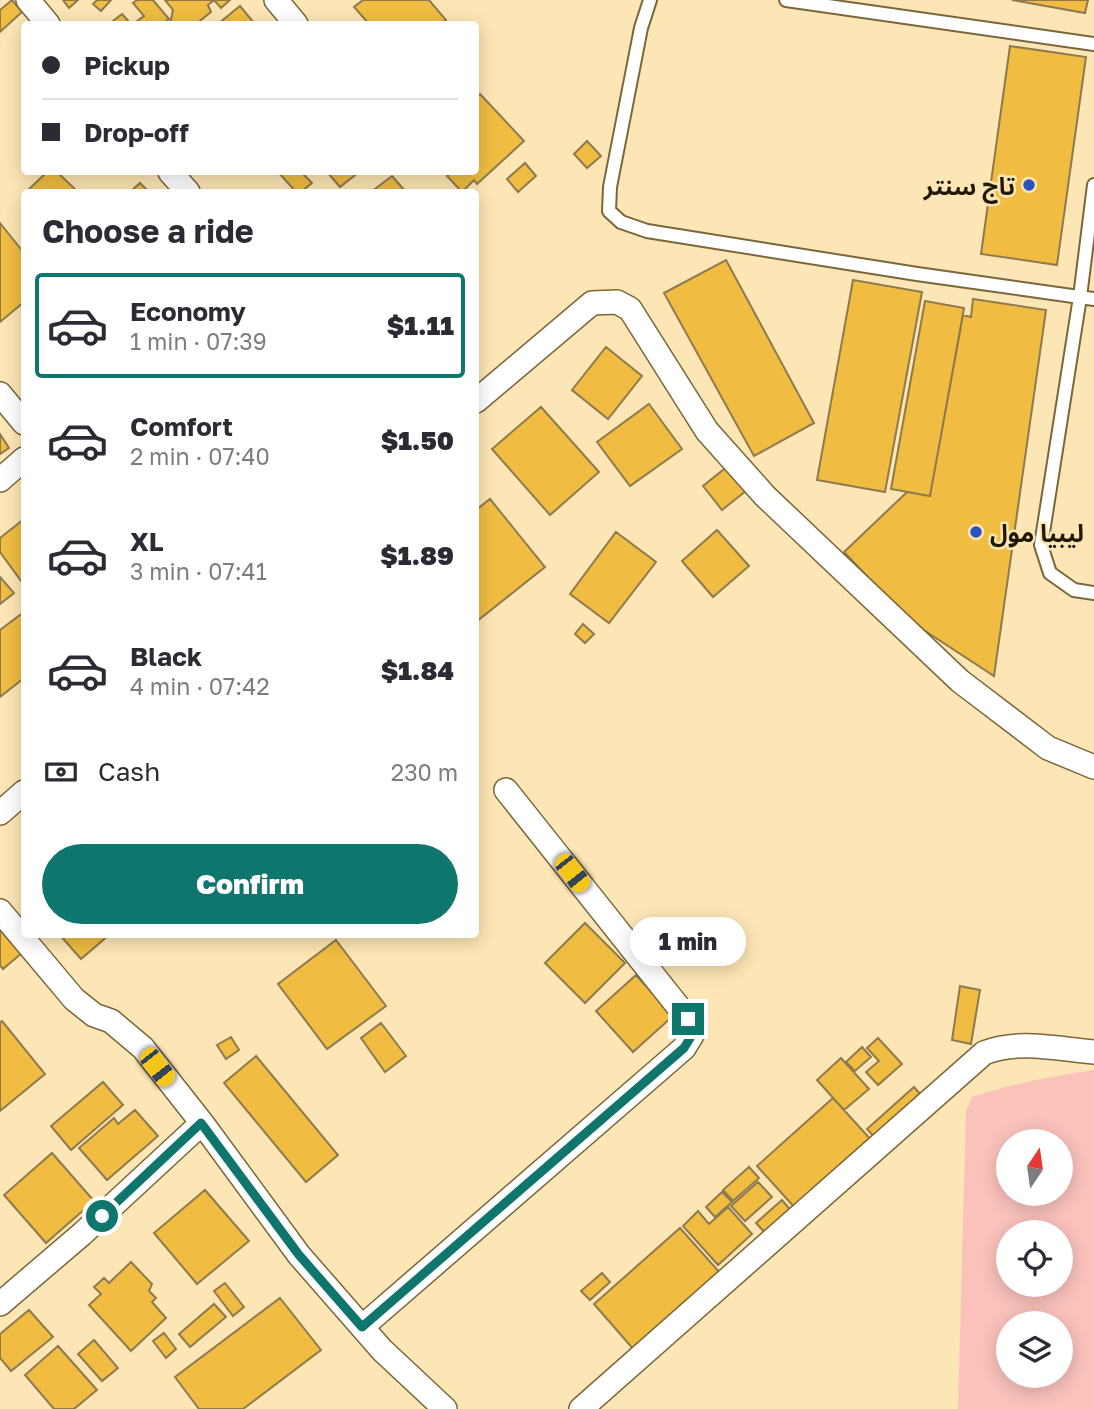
<!DOCTYPE html>
<meta charset="utf-8">
<style>
body{margin:0;font-family:"Golos Text","Noto Sans Arabic",sans-serif;background:#f2f2f3;color:#2b2b33;height:100vh;display:flex;flex-direction:column;font-size:26px;white-space:nowrap}
*{box-sizing:border-box;margin:0}
p{font-size:23px;color:#7c7c81}
.icon{flex:none;width:38px;height:38px;fill:none;stroke:currentColor;stroke-width:2;stroke-linecap:round;stroke-linejoin:round}
.map{position:relative;flex:1;overflow:hidden}
.panel{position:absolute;left:21px;top:189px;width:458px;height:749px;display:flex;flex-direction:column;background:#fff;border-radius:7px;box-shadow:0 4px 18px #0003}
.panel>*{flex:none}
.banner{position:absolute;left:21px;top:21px;width:458px;height:154px;border-radius:7px;box-shadow:0 4px 18px #0003;display:grid;align-content:center;height:154px;padding:0 21px;background:#fff}
.needle{width:46px;rotate:13deg}
.fabs{position:absolute;left:996px;top:1129px;display:grid;gap:14px}
.fabs a{display:grid;place-items:center;width:77px;height:77px;border-radius:50%;background:#fff;box-shadow:0 4px 18px #0003;font-size:35px}
.end{position:absolute;width:32px;height:32px;margin:-16px;border:9px solid #0f766e;background:#fff;box-shadow:0 0 0 4px #fff}
.from{border-radius:50%}
.bubble{position:absolute;height:49px;border-radius:24px;background:#fff;box-shadow:0 4px 18px #0003;font-size:23px;font-weight:800;line-height:49px;text-align:center}
.car{position:absolute;width:21px;height:42px;margin:-21px -10px;border-radius:9px;box-shadow:0 0 5px 2px #0007;background:linear-gradient(#f5c518 24%,#345 0 40%,#f5c518 0 76%,#345 0 86%,#f5c518 0)}
.banner b{display:flex;align-items:center;gap:24px;height:66px;font-size:26px}
.banner b+b{border-top:2px solid #e1e1e2}
.banner i{width:18px;height:18px;background:#2b2b33}
ul{padding:0;list-style:none}
li{display:flex;align-items:center;gap:21px;height:105px;margin:0 14px 10px;padding:0 7px;border:4px solid transparent;border-radius:7px}
li div{flex:1}
li b{display:block;font-size:26px}
li em{font-style:normal;font-weight:800}
li.on{border-color:#0f766e}
li>.icon{width:63px;height:63px;stroke-width:1.5}
h2{padding:0 21px;font-size:32px;line-height:84px}
.pay{display:flex;align-items:center;gap:18px;height:77px;padding:0 21px;font-size:26px}
.pay p{margin-inline-start:auto}
.cta{display:flex;gap:14px;margin-top:auto;padding:14px 21px}
.cta a{flex:1;height:80px;border-radius:42px;background:#0f766e;color:#fff;font-size:28px;font-weight:800;line-height:80px;text-align:center}
.map>svg:first-child{display:block}
.green{fill:#fbc2bc;fill-rule:evenodd}
.building{fill:#f0bd42;stroke:#8f7a4d;stroke-width:2}
.lines{fill:none;stroke-linecap:round;stroke-linejoin:round}
.service-casing{stroke:#7a6639;stroke-width:16}
.minor-casing{stroke:#7a6639;stroke-width:26}
.service{stroke:#fff;stroke-width:12}
.minor{stroke:#fff;stroke-width:23}
.route{stroke:#0f766e;stroke-width:9}
.poi-dot{fill:#2b52c1;stroke:#fde6b5;stroke-width:2.5}
.labels{text-anchor:middle;dominant-baseline:central;stroke-width:5;stroke-linejoin:round;paint-order:stroke}
.poi-label{font-size:24px;font-weight:bold;fill:#211806;stroke:#fde6b5;text-anchor:end}
</style>
<div class="map">
<svg width="1094" height="1409" viewBox="0 0 1094 1409">
<rect width="100%" height="100%" fill="#fde6b5"/>
<!-- green -->
<path class="green" d="M1094,1070V1409H958L966,1111L972,1097C1012,1084 1052,1076 1094,1070ZM1008,1141H1060V1194H1008ZM1008,1232H1060V1284H1008ZM1008,1323H1060V1376H1008Z"/>
<!-- building -->
<path class="building" d="M12,0L22,12L0,32V10Z
M63,0H78L69,8Z
M97,0H111L101,11L93,4Z
M137,0H153L169,19L162,24H133L144,16L133,3Z
M165,0H214L208,5L211,12L196,24H170L173,10Z
M214,0H230L221,8Z
M363,0H429L446,20L441,24H369L354,7Z
M1012,0H1088L1085,13Z
M240,6L255,24H218Z
M122,14L131,24H109Z
M1010,46L1086,57L1057,265L981,254Z
M480,94L524,141L477,184L474,180L462,192L447,176L452,172H476V98Z
M587,141L601,156L587,168L574,154Z
M525,163L536,176L518,192L507,179Z
M47,172H57L78,192H26Z
M278,172H301L312,183L301,192H296Z
M327,172H359L340,187Z
M392,176L406,192H371Z
M140,183L149,192H130Z
M0,223L24,253V302L0,322Z
M726,260L814,423L754,456L664,293Z
M853,280L922,292L885,492L817,480Z
M973,299L1046,310L994,676L910,621L844,552L907,492L930,496L963,315L971,317Z
M925,301L964,308L930,496L891,489Z
M606,347L642,376L608,419L572,390Z
M649,404L682,449L630,486L597,442Z
M541,407L599,472L550,515L492,449Z
M0,434L9,448L0,454Z
M728,466L747,490L722,510L703,486Z
M490,499L545,567L476,622V510Z
M24,519V585L0,552V538Z
M717,530L749,566L713,597L682,561Z
M616,532L656,562L609,623L570,594Z
M0,577L14,593L0,604Z
M24,612V678L0,697V630Z
M583,624L594,634L585,643L575,634Z
M585,923L625,963L585,1003L545,963Z
M0,927L22,953L3,969L0,965Z
M59,934H110L81,959Z
M336,940L386,1006L327,1049L278,984Z
M636,975L673,1016L633,1052L596,1011Z
M960,986L980,990L971,1044L952,1040Z
M2,1021L45,1074L0,1111V1022Z
M381,1023L406,1056L385,1072L361,1038Z
M231,1037L239,1050L226,1059L217,1045Z
M878,1038L902,1064L878,1085L866,1072L879,1061L867,1048Z
M862,1047L871,1057L855,1071L846,1062Z
M256,1056L338,1155L306,1182L224,1083Z
M841,1058L869,1089L844,1110L817,1080Z
M103,1082L123,1105L71,1150L51,1126Z
M914,1087L926,1101L880,1143L867,1129Z
M833,1098L873,1142L797,1210L757,1166Z
M135,1110L158,1136L107,1180L79,1148L114,1118L118,1124Z
M52,1153L94,1201L46,1243L4,1195Z
M749,1167L759,1178L733,1201L723,1190Z
M758,1182L772,1197L745,1221L731,1206Z
M205,1190L249,1241L197,1284L154,1233Z
M722,1192L732,1202L715,1217L706,1207Z
M782,1200L793,1213L767,1235L756,1223Z
M728,1207L752,1234L718,1265L683,1226L698,1211L709,1224Z
M680,1228L721,1274L635,1351L594,1304Z
M131,1262L152,1284L149,1291L156,1298L152,1302L166,1318L131,1351L89,1305L101,1294L94,1287L104,1278L109,1283Z
M602,1273L610,1282L590,1300L581,1291Z
M225,1283L244,1307L233,1316L214,1291Z
M280,1298L321,1350L243,1409H199L175,1377Z
M214,1304L226,1317L190,1347L179,1334Z
M29,1310L53,1337L11,1371L0,1358V1334Z
M164,1333L176,1349L166,1358L153,1341Z
M94,1340L118,1368L102,1381L78,1354Z
M58,1346L97,1390L74,1409H54L25,1375Z"/>
<g class="lines">
<!-- service casing -->
<g class="service-casing">
<path id="service" d="M650,0L641,28L610,187L609,211L621,222L647,231L917,274L1094,299
M786,0L1094,44
M1094,185L1080,297L1041,545L1050,573L1074,590L1094,593"/>
</g>
<!-- minor casing -->
<g class="minor-casing">
<path id="minor" d="M28,0L48,24
M276,0L296,24
M170,172L188,192
M0,394L24,423
M476,401L592,303L617,302L630,309L707,431L765,496L960,681L1048,748L1094,767
M0,480L24,459
M0,813L24,792
M0,911L74,999L94,1015L111,1021L143,1048L202,1123L299,1255L382,1350L445,1409
M0,1304L82,1234L202,1123
M362,1327L684,1048L692,1035L688,1019L506,790
M581,1409L984,1053C1018,1039 1058,1049 1094,1052"/>
</g>
<!-- service -->
<use href="#service" class="service"/>
<!-- minor -->
<use href="#minor" class="minor"/>
</g>
<g class="lines">
<!-- route -->
<path class="route" d="M102,1216L201,1123L299,1255L362,1327L684,1048L692,1035L688,1019"/>
</g>
<!-- markers -->
<g class="poi-dot">
<circle cx="1029" cy="185" r="7"/>
<circle cx="976" cy="532" r="7"/>
</g>
<g class="labels">
<!-- poi labels -->
<g class="poi-label">
<text x="1015" y="185">تاج سنتر</text>
<text x="990" y="532" text-anchor="start">ليبيا مول</text>
</g>
</g>
</svg>
<div class="fabs">
<a><svg class="needle" viewBox="-14 -14 28 28"><path d="M0-13l5 13h-10z" fill="#e53935"/><path d="M0 13l5-13h-10z" fill="#7c7c81"/></svg></a>
<a><svg class="icon" aria-label="locate" viewBox="0 0 24 24"><circle cx="12" cy="12" r="6"/><path d="M12 2v4M12 18v4M2 12h4M18 12h4"/></svg></a>
<a><svg class="icon" aria-label="layers" viewBox="0 0 24 24"><path d="M12 4l9 5-9 5-9-5zM3 14l9 5 9-5"/></svg></a>
</div>
<i class="end from" style="left:102px;top:1216px"></i>
<i class="end" style="left:688px;top:1019px"></i>
<div class="bubble" style="left:630px;top:917px;width:116px">1 min</div>
<i class="car" style="left:572px;top:873px;rotate:142deg"></i>
<i class="car" style="left:157px;top:1067px;rotate:142deg"></i>
<div class="banner">
<b><i class="from"></i>Pickup</b>
<b><i></i>Drop-off</b>
</div>
<section class="panel">
<h2>Choose a ride</h2>
<ul>
<li class="on"><svg class="icon" aria-label="car" viewBox="0 0 24 24"><path d="M5 17H2v-5l4-1 3-4h7l3 4 3 1v5h-3M9 17h6M6 11h13"/><circle cx="7" cy="17" r="2"/><circle cx="17" cy="17" r="2"/></svg><div><b>Economy</b><p>1 min · 07:39</p></div><em>$1.11</em></li>
<li><svg class="icon" aria-label="car" viewBox="0 0 24 24"><path d="M5 17H2v-5l4-1 3-4h7l3 4 3 1v5h-3M9 17h6M6 11h13"/><circle cx="7" cy="17" r="2"/><circle cx="17" cy="17" r="2"/></svg><div><b>Comfort</b><p>2 min · 07:40</p></div><em>$1.50</em></li>
<li><svg class="icon" aria-label="car" viewBox="0 0 24 24"><path d="M5 17H2v-5l4-1 3-4h7l3 4 3 1v5h-3M9 17h6M6 11h13"/><circle cx="7" cy="17" r="2"/><circle cx="17" cy="17" r="2"/></svg><div><b>XL</b><p>3 min · 07:41</p></div><em>$1.89</em></li>
<li><svg class="icon" aria-label="car" viewBox="0 0 24 24"><path d="M5 17H2v-5l4-1 3-4h7l3 4 3 1v5h-3M9 17h6M6 11h13"/><circle cx="7" cy="17" r="2"/><circle cx="17" cy="17" r="2"/></svg><div><b>Black</b><p>4 min · 07:42</p></div><em>$1.84</em></li>
</ul>
<div class="pay"><svg class="icon" aria-label="cash" viewBox="0 0 24 24"><path d="M3 7h18v10H3z"/><circle cx="12" cy="12" r="2"/></svg>Cash<p>230 m</p></div>
<div class="cta"><a>Confirm</a></div>
</section>
</div>
